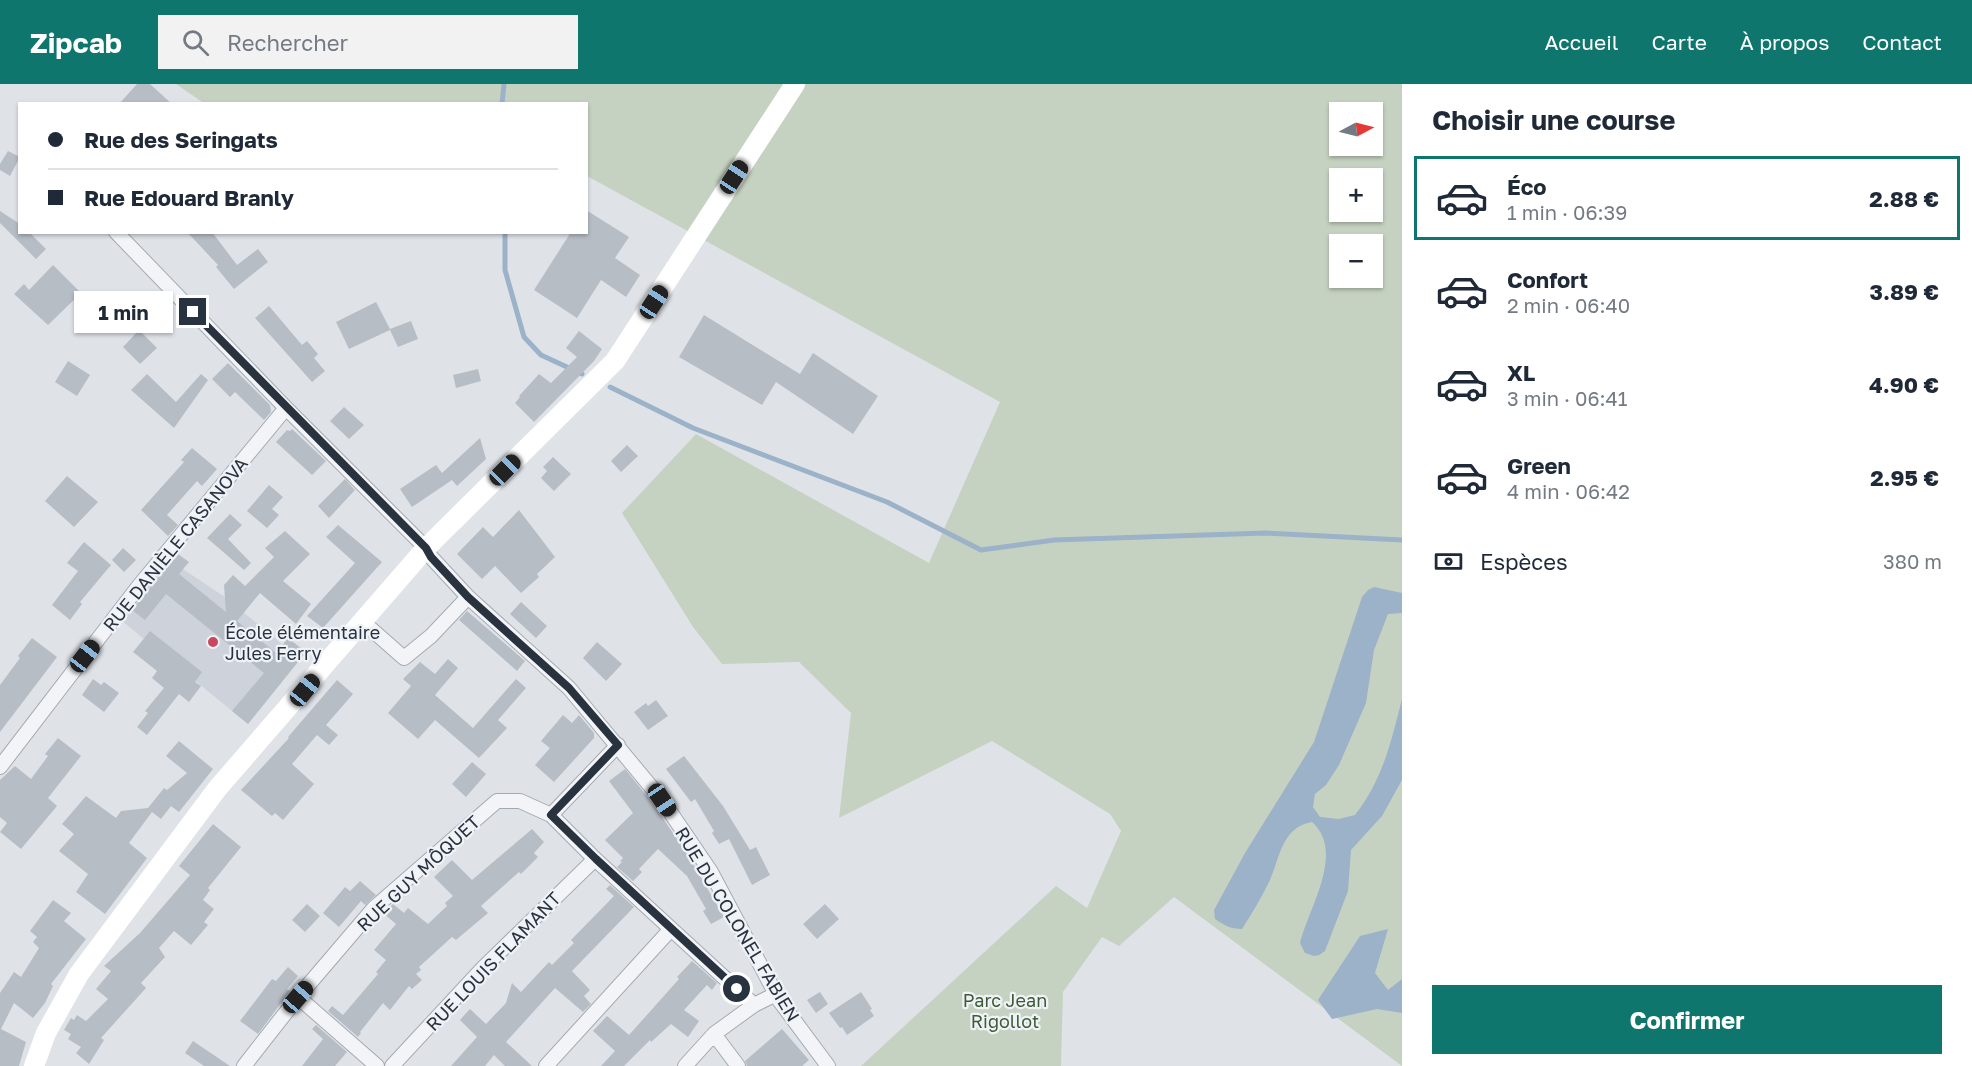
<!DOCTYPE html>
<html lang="fr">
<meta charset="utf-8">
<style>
body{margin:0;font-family:"Golos Text",sans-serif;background:#f2f2f3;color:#1f2937;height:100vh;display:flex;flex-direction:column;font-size:22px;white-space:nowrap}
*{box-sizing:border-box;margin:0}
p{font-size:20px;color:#747a83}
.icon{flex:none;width:33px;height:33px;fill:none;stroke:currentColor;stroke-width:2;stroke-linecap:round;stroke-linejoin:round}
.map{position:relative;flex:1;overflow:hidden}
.sheet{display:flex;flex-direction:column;background:#fff;width:570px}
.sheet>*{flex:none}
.hud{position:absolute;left:18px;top:18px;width:570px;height:132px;border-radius:0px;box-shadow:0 2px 4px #0004;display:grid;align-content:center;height:132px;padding:0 30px;background:#fff}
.needle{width:39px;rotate:83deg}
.controls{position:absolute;left:1329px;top:18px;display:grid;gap:12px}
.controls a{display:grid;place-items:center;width:54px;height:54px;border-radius:0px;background:#fff;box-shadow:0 2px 4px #0004;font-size:30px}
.end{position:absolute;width:27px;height:27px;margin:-14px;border:8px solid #29323f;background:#fff;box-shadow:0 0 0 3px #fff}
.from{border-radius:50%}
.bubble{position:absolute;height:42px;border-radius:0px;background:#fff;box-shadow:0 2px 4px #0004;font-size:20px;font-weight:700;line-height:42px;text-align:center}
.car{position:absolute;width:18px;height:36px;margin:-18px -9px;border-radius:8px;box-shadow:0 0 4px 2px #0007;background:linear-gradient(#222 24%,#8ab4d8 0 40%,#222 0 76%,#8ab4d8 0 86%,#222 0)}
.hud b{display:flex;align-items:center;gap:21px;height:57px;font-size:22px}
.hud b+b{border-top:2px solid #e0e1e3}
.hud i{width:15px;height:15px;background:#1f2937}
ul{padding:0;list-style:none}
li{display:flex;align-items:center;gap:18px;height:84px;margin:0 12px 9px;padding:0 18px;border:3px solid transparent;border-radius:0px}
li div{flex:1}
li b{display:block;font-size:22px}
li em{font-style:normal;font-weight:700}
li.on{border-color:#0f766e}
li>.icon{width:54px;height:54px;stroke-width:1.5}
h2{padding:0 30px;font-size:27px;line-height:72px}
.pay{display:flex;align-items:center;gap:15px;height:66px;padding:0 30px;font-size:22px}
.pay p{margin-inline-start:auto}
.action{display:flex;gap:12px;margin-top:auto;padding:12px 30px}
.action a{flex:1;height:69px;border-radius:0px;background:#0f766e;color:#fff;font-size:24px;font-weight:700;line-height:69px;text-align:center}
header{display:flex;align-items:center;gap:36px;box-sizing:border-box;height:84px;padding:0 30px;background:#0f766e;color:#fff}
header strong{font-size:28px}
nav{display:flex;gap:33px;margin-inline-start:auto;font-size:21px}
.search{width:420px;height:54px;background:#f2f2f3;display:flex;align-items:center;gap:15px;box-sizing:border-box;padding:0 21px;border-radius:0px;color:#747a83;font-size:22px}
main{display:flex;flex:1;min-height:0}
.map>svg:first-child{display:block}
.built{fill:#ced2da}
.green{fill:#c6d2c1;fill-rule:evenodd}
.water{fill:#9bb2c8}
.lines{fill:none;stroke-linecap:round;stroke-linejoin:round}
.stream{stroke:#9bb2c8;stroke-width:5}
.building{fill:#b7bdc5}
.minor-casing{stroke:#a5aab2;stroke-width:16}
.minor{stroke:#f2f4f7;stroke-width:14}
.secondary{stroke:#fff;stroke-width:20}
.route{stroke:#29323f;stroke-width:8}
.poi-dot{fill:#cb4760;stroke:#eff2f6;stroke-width:2}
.labels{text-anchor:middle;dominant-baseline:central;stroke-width:4.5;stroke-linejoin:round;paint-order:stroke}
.street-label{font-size:18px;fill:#29323f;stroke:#eff2f6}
.poi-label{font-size:18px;fill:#29323f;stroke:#eff2f6;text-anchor:start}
.park-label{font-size:18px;fill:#3e5b36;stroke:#eff2f6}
</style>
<header>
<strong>Zipcab</strong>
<div class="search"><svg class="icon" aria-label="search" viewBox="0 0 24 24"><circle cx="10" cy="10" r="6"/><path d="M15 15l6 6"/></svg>Rechercher</div>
<nav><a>Accueil</a><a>Carte</a><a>À propos</a><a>Contact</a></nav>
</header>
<main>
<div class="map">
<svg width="1402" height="982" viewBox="0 0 1402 982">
<rect width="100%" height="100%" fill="#dfe3e8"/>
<!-- built -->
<path class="built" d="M183,485L225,513L300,575L248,640L122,537L162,487Z"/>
<!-- green -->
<path class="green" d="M176,0H1402V982L1174,813L1119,862L1102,853L1063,908L1061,982H861L1056,802L1087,824L1121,747L1110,730L992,657L839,734L851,629L799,578L722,580L693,543L622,429L696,350L929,479L1000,318L587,92L586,20H205ZM1340,28H1372V62H1340ZM1340,94H1372V128H1340ZM1340,160H1372V194H1340Z"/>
<!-- water -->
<path class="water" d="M1374,503L1402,509V529L1388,530L1374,566L1366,619L1339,681L1326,701L1315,710L1313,723L1320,733L1339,735L1355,731C1383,695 1391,658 1402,615V696L1382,732L1351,766L1348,807L1325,867L1319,871L1314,872L1305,869L1300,859C1308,825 1346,768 1312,738C1282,743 1280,773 1270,796C1262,813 1252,829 1242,845C1230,845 1224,841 1215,835L1214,826L1245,769L1314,658L1362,513L1368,506Z
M1388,845L1375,889L1388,906L1402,895V929L1377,925L1332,935L1318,916L1360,852Z"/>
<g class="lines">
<!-- stream -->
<path class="stream" d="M502,20L504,0
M505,148V186L524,253L541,271L582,290
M610,303L693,344L887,418L981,466L1054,456L1265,449L1402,456"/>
</g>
<!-- building -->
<path class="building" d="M137,0H150L172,20H119Z
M8,67L20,73L10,92L0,86V80Z
M586,126L629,153L615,174L640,191L626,213L601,196L577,234L534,206L571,148H586Z
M0,127L20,140V148H29L46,165L36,175L0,139Z
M187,148H212L237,181L258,165L268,178L234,205L216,183L218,181Z
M53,181L81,209L48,241L14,210L24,200L29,206Z
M376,218L390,245L411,237L418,255L398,263L390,246L349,265L336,238Z
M269,222L302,261L307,257L318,270L314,274L325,287L312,298L255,234Z
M704,231L800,290L813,269L878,312L853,350L776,298L762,321L679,273Z
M139,246L157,264L140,280L123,263Z
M579,247L602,265L594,277L534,338L515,319L520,313L519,312L539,290L551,299L577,273L566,264Z
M68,277L90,291L77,312L55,298Z
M228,279L270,321L271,328L264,336L235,308L230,313L212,295Z
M478,285L481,297L456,304L453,291Z
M147,290L176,318L201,290L208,296L174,344L131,306Z
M344,323L364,341L349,355L330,337Z
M292,345L326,377L312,391L276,358L287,346L290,347Z
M480,354L486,375L457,402L452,396L412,423L400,405L436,381L442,389Z
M627,361L638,372L621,388L611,377Z
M192,364L217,385L202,402L197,397L167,431L178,441L168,452L141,426L184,378L181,376Z
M553,373L571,390L554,407L541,394L547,387L543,383Z
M67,392L98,418L74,443L45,417Z
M345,395L355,406L329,434L318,422Z
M269,401L283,413L272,425L279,431L267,444L247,427Z
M519,426L555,473L537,490L539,493L521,509L495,482L482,495L457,470L483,443L493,453Z
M230,430L242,441L228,455L251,479L244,486L207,454Z
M338,441L382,478L323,544L307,532L355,479L326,453Z
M285,447L310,470L283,497L311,520L296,540L260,509L237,537L276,569L288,554L306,568L248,640L232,627L264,589L166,510L145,536L132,526L178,470L189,478L179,490L226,528L224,501L233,491L245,502L274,473L265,464Z
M84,458L111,481L80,518L82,520L70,536L52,521L78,487L67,479Z
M123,464L136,476L124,488L112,476Z
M521,518L547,542L536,554L510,530Z
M467,527L525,577L517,587L459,536Z
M150,547L202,588L195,598L201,602L189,618L179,610L147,651L137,643L148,629L145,627L164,604L152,594L157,587L133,568Z
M32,554L57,573L0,648V601L20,574L18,572Z
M597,558L622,580L606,597L583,574Z
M448,575L458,584L435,611L473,644L516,595L526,604L498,636L507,644L479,674L435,636L418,655L388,629L411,602L403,595L420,578L435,590Z
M93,595L101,601L104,598L119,609L104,628L82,611Z
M337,596L353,610L326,641L338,651L329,661L317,651L292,680L314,700L283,736L275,729L272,732L241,706L289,654L288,653Z
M656,616L668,632L648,646L634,628L646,619L648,622Z
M563,631L572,639L579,631L594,649V654L554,698L535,681L550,664L541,657Z
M58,654L81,672L48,714L57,722L21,765L0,748L7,739L0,733V696L15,682L31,695L48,672L45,670Z
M179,657L213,685L179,728L171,722L161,735L152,728L129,759L147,774L105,830L76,808L88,790L59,767L74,750L62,740L86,712L116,734L121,727L148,724L164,704L167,706L187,689L166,672Z
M684,672L723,722L750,766L756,763L770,791L752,801L729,755L719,760L712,749L714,747L695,715L691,718L666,685Z
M472,678L486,690L466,713L452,700Z
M625,685L651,717L686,768L724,833L711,840L703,827L706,825L687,792L658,765L639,785L642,788L633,797L617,783L622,778L620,777L623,774L605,756L633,729L609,697Z
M213,740L241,763L208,804L210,806L203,816L214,825L204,838L208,841L191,861L174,847L159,864L165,873L141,899L146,904L101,954L104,956L89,980L76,969L81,963L68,955L71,950L64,946L71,934L74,936L77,931L86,937L108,915L96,905L111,887L104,882L140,849L190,791L179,782Z
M532,745L544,758L534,769L538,773L521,790L519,788L481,822L488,829L456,856L452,853L419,883L421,886L416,890L422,896L412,905L409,902L390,926L383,919L360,948L361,949L358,953L328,927L332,922L343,931L378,890L376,888L386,876L374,866L396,840L383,829L393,820L404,829L408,824L428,840L447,822L445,819L453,812L434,793L452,776L472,796Z
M360,797L376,811L365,821L361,817L339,843L323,829L345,803L350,807Z
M610,801L634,823L572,887L590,906L584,912L591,920L583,928L555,904L506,958L532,982H505L494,971L485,982H451L477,953L460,936L470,925L486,940L506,919L512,899L521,908L549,878L552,881L574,859L571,856L614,812L606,805Z
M53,816L71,829L64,837L86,855L51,900L53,902L45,919L33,934L14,919L1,945L26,958L19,982H0V909L14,888L21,893L39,864L33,858L37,853L30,847Z
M307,820L320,832L305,848L292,836Z
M825,820L839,835L817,855L803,840Z
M692,877L717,899L712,906L707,901L684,926L699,937L688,953L671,940L651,958L650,956L624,982H601L615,967L593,947L607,932L629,951L679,895L677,893Z
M288,883L298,892L287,905L290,907L258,950L240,937L272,895L276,897Z
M820,908L828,920L816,929L807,916Z
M861,908L872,925L870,926L874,932L847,951L842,943L840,944L829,929Z
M316,941L347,968L335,982H302L323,955L312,945Z
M782,945L809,976L802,982H747L745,977Z
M193,957L230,982H204L185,969Z"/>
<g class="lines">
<!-- minor casing -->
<g class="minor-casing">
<path id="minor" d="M116,148L286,324L426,464L431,473L468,513L569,604L662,716L711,788L779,916L828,982
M362,537L404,574L431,552L468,513
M0,683L138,503L286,324
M551,731L618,661
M298,913L377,982
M714,950L738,982
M244,982L298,913L374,824L497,717H520L551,731L595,775L754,921L776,910
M392,982L483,884L595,775
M546,982L671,845
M685,982L714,950L754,921"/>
</g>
<!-- minor -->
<use href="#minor" class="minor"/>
<!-- secondary -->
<path class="secondary" d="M34,982L46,949L79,890L217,705L426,464L615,277L795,0"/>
</g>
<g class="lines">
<!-- route -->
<path class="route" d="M193,228L426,464L431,473L468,513L569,604L618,661L551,731L596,775L737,905"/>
</g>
<!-- markers -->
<circle class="poi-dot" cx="213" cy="558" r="6"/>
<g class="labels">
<!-- street labels -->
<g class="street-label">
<text transform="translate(175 460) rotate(-51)">RUE DANIÈLE CASANOVA</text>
<text transform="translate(418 789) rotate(-43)">RUE GUY MÔQUET</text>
<text transform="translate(738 840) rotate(59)">RUE DU COLONEL FABIEN</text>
<text transform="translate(493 877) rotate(-46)">RUE LOUIS FLAMANT</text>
</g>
<!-- poi labels -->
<g class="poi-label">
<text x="225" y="548">École élémentaire<tspan x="225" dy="21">Jules Ferry</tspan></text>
</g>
<!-- park labels -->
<g class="park-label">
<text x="1005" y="916">Parc Jean<tspan x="1005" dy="21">Rigollot</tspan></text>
</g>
</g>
</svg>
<div class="controls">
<a><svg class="needle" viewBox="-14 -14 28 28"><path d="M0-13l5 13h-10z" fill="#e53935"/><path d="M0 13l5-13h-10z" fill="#747a83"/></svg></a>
<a>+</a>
<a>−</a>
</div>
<i class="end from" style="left:737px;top:905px"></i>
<i class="end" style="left:193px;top:228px"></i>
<div class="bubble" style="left:74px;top:207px;width:99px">1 min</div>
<i class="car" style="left:734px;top:93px;rotate:33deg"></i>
<i class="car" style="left:654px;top:218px;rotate:33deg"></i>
<i class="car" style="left:505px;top:386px;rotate:45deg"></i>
<i class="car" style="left:85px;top:572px;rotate:38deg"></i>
<i class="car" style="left:305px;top:606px;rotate:39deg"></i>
<i class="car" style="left:662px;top:716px;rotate:146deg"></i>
<i class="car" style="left:298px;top:913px;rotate:41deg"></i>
<div class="hud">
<b><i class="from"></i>Rue des Seringats</b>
<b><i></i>Rue Edouard Branly</b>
</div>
</div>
<section class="sheet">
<h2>Choisir une course</h2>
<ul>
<li class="on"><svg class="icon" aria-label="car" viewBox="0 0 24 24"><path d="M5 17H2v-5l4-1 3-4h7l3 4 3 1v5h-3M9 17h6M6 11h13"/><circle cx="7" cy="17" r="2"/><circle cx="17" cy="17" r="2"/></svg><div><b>Éco</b><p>1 min · 06:39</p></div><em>2.88 €</em></li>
<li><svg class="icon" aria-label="car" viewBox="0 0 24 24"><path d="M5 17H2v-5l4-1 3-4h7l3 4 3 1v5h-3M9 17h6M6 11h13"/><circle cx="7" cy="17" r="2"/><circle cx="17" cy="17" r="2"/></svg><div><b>Confort</b><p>2 min · 06:40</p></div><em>3.89 €</em></li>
<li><svg class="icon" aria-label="car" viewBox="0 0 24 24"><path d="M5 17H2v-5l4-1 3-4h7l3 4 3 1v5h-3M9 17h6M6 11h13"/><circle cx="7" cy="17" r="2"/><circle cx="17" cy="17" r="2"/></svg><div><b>XL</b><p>3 min · 06:41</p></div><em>4.90 €</em></li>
<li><svg class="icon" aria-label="car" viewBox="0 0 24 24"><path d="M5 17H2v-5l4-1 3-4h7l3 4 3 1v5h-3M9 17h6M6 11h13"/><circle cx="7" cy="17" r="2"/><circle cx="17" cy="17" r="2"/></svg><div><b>Green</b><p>4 min · 06:42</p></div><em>2.95 €</em></li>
</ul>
<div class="pay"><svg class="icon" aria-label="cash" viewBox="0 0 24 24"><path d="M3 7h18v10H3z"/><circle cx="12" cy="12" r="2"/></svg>Espèces<p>380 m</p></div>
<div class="action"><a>Confirmer</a></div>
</section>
</main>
